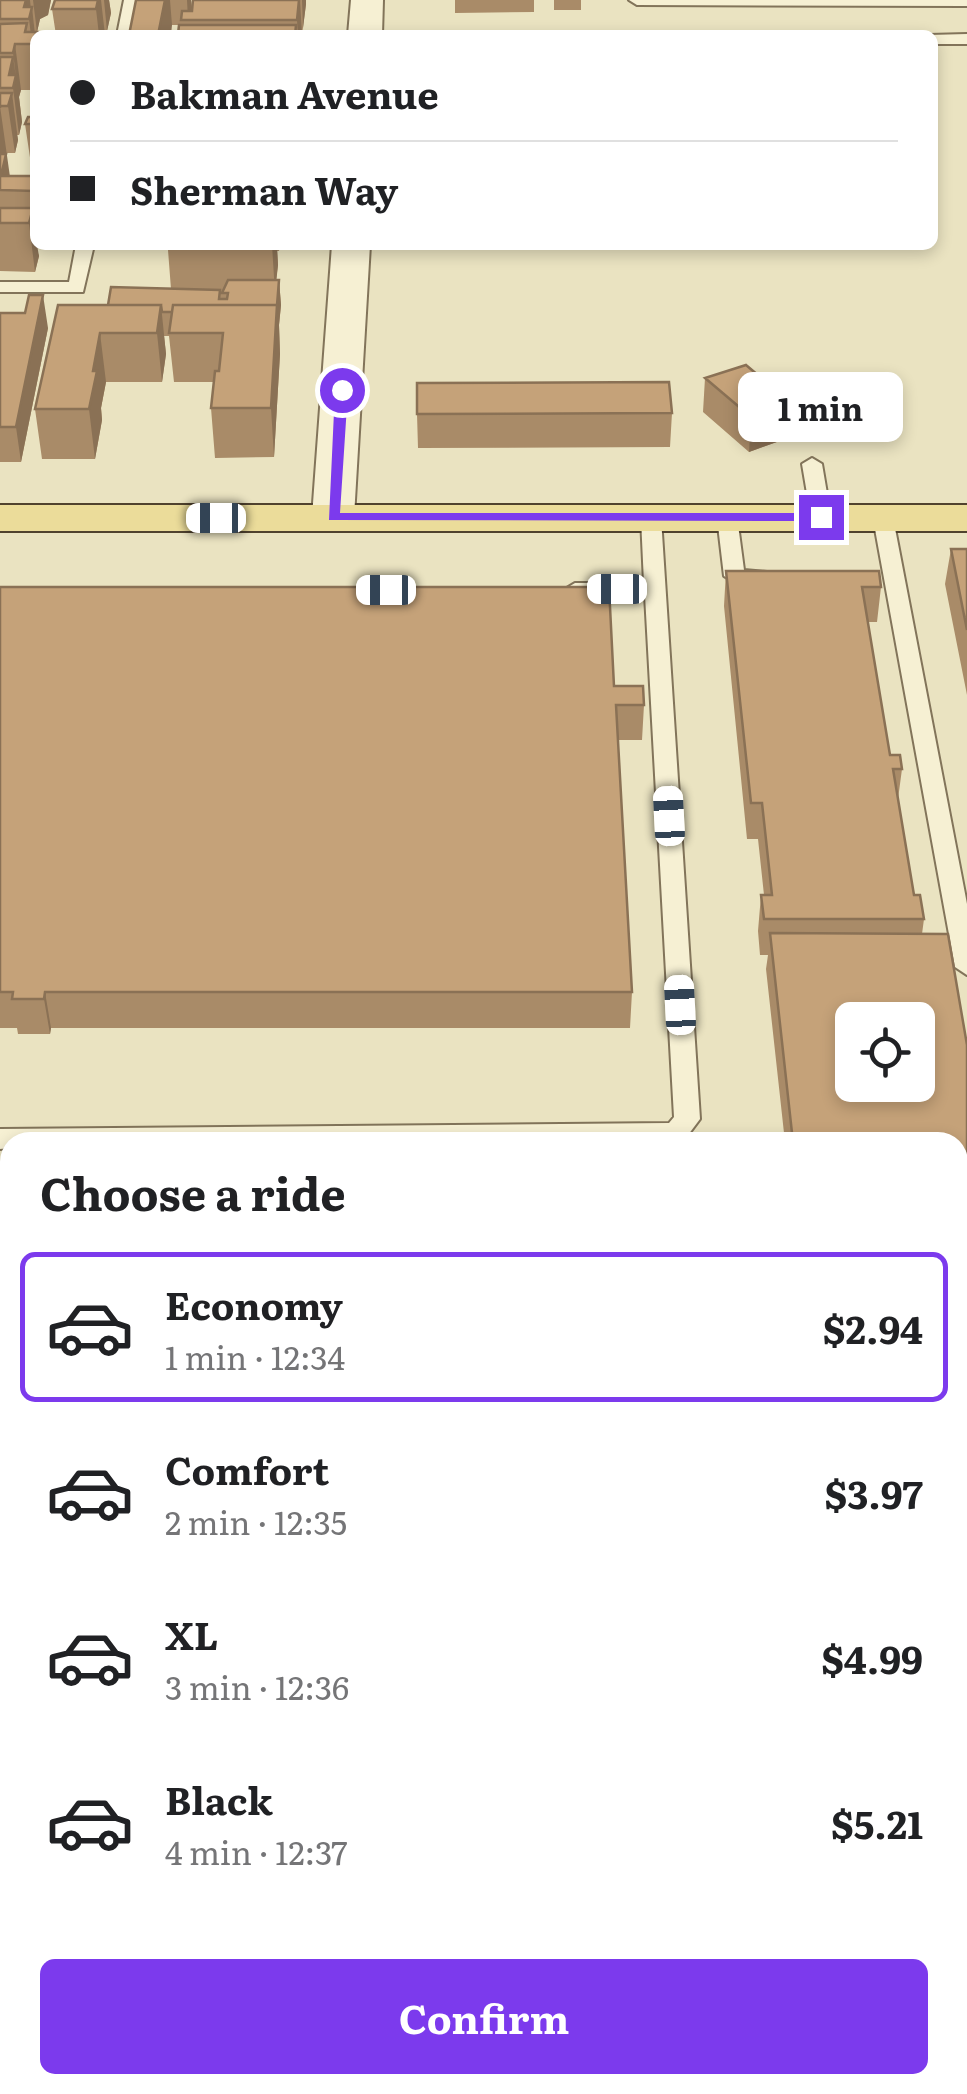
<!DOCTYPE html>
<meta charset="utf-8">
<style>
body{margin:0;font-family:Literata,serif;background:#f6f6f6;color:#202124;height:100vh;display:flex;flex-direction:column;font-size:38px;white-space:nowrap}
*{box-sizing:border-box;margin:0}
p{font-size:32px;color:#757577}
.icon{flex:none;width:55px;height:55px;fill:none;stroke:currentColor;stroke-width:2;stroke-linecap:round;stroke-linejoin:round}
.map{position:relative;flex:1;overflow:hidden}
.drawer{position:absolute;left:0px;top:1132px;width:968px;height:962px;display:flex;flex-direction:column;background:#fff;border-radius:30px 30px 0 0;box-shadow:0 5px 15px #0003}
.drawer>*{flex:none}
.top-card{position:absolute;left:30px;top:30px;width:908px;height:220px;border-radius:15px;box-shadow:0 5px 15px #0003;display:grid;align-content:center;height:220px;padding:0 40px;background:#fff}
.tools{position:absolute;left:835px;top:1002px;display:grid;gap:20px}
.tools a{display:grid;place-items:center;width:100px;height:100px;border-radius:15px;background:#fff;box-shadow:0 5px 15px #0003;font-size:50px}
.end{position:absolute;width:45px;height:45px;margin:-22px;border:12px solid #7c3aed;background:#fff;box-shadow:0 0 0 5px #fff}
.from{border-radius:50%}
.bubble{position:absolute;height:70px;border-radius:15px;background:#fff;box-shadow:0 5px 15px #0003;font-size:32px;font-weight:700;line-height:70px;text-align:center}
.car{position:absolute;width:30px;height:60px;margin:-30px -15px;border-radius:12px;box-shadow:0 0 8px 2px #0007;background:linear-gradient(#fff 24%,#345 0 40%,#fff 0 76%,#345 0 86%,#fff 0)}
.top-card b{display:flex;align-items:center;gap:35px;height:95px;font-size:38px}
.top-card b+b{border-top:2px solid #e0e0e0}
.top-card i{width:25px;height:25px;background:#202124}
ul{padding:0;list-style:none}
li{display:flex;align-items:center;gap:30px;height:150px;margin:0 20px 15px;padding:0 20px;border:5px solid transparent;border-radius:15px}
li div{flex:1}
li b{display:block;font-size:38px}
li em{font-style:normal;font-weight:700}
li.on{border-color:#7c3aed}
li>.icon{width:90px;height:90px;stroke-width:1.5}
h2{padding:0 40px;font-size:45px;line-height:120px}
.action{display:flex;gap:20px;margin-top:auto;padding:20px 40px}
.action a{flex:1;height:115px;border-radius:15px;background:#7c3aed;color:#fff;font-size:40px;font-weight:700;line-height:115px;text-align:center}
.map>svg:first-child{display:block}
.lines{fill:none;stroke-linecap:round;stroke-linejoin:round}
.lane-casing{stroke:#82745a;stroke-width:4}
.street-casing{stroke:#82745a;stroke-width:4}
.primary-casing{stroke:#50422e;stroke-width:4}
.lane{fill:#f6f0d3;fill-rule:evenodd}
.street{fill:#f6f0d3;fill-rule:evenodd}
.primary{fill:#ebdc9a;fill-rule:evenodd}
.wall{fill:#a98b68}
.shaded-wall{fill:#8a7155}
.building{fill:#c5a279;stroke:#8a7155;stroke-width:2.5;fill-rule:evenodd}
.route{fill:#7c3aed}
</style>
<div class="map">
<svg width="967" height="2094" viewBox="0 0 967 2094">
<rect width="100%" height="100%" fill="#eae3c1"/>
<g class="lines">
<!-- lane casing -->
<g class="lane-casing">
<path id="lane" d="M124,0H140L133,35H117Z
M629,0H967V6L637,5Z
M967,34V44H932V35H929Z
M76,245H94L83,292H0V282H69Z
M812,458L822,464L831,517L821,523L811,517L802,464Z
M727,511L737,517L744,570L767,572L770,576L767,580L734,582L724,576L717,517Z
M651,512L661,518L700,1119L685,1139L585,1142H10V1148L0,1149V1129L669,1123L674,1117L645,595H575L565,589L575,583H644L641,518Z
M883,512L893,518L967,904V975L955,967L873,518Z"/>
</g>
<!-- street casing -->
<g class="street-casing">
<path id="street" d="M351,0H383L382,35H348Z
M332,245H370L354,517L348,526L333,530L318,526L312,517Z"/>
</g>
<!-- primary casing -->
<g class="primary-casing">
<path id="primary" d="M0,505H967V531H0Z"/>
</g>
<!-- lane -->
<use href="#lane" class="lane"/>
<!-- street -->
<use href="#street" class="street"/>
<!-- primary -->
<use href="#primary" class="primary"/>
</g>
<!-- wall -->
<path class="wall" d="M0,0H51L48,15L40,19L37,32L39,35H35V90H21L19,97L22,122L19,135H17L18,140L15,153H7L6,155L9,176H35V245L39,256L35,272L0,271Z
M55,0H109L111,13L107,31H104L105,35H56L52,9Z
M136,0H191L192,11L193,0H306V4L302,35H178L179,25H172Z
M455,0H534V12L455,13Z
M554,0H581V10H554Z
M25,124H35V171H32Z
M113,245H280L279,251H277L278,265L276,280H279L281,305L279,325L280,354L274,457L215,458L211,408L214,382H174L169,336H164L166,354L162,382H106L101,408L102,420L95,459H42L35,409L108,305L171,289L168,250H113Z
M0,313L48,328L21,462H0Z
M705,378L792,404L788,438L749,452L703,412Z
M672,413L670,447L418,448L417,414Z
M951,549H967V695L945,584Z
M726,571L881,587L877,622H868L890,755L902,769L898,799L914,895L924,919L922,934L967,1045V1281L960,1316H958V1142H785L766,969L768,955H760L758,931L761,895H764L758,839H747L724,606Z
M0,587L614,686L644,705L642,740H618L632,992L630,1028H51L50,1034H18L17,1028H0Z
M0,1429H10V2026H0Z
M876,2085H958L967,2094H877Z"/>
<!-- shaded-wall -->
<path class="shaded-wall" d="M26,0H30L31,10L32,7L35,35L32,44L29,19L24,7Z
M33,0H51L48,15L40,19L37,32Z
M98,0H101L105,35H99L96,9Z
M104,0H109L111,13L107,31Z
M165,0H170L172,25L171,35H158Z
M187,0H191L192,8L188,20Z
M299,0H300L302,35H298L297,20Z
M302,0H306V4L303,28Z
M15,44L21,90L19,97L22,122L19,135L13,88L9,75L13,57L16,77L13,53Z
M12,93L18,140L15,153L8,106Z
M0,106L10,177L0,190Z
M33,208L35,245H37L39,256L35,272L29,223Z
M272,245H277L278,265L275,293Z
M279,280L281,305L279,325L280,354L274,457L271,408Z
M43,295L48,328L21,462L16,427Z
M161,305L166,354L162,382L157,333Z
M100,333L106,382L101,408L102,420L95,459L89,409L93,371Z
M792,404L788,438L749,452L751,417Z
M45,992L51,1028L50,1034L44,999Z"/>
<!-- building -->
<path class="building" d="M0,0H26L24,7H32L29,19H0Z
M55,0H98L96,9H52Z
M136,0H165L158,35H129Z
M193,0H299L297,20H181L182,11H192Z
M27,23L25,32H38V35H35V44H15L13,53H0V24Z
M179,25H296L295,35L178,34Z
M59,33H91L90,35H58Z
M0,57H13L9,75H16L13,88H0Z
M0,93H12L8,106H0V108Z
M35,105V124H25L28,117H32Z
M0,154H6L1,176H0Z
M0,176H35V191L0,190Z
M0,208H33L29,223H0Z
M228,280H279L277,305H173L172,312H162L161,305H108L111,287L220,290L219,299H227L228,293H222Z
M29,295H43L16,427H0V313H25Z
M58,305H161L157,333H100L93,371H97L89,409H35Z
M173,305H277L271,408H211L215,371H219L223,333H169Z
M746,365L792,404L751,417L705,378Z
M669,382L672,413L417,414V383Z
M951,549H967V630Z
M726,571H879L881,587H862L890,755H900L902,769H893L914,895H920L924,919H764L761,895H772L762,803H751Z
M0,587H609L614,686H643L644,705H616L632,992H45L44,999H12L13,992H0Z
M770,933L948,934L967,1045V1240H961L967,1281H958V1142H793ZM852,1020H918V1085H852Z
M0,1429H10V1996H0Z
M958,1728H967V2094H887L886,2085H958Z"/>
<!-- route -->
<path class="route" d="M342,387L348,390L340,513H821L827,517L821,521L329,520L335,390Z"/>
</svg>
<div class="tools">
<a><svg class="icon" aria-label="locate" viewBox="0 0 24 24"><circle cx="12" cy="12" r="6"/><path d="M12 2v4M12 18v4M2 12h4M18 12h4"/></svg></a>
</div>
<i class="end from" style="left:342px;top:390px"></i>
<i class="end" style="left:821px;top:517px"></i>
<div class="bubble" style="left:738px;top:372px;width:165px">1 min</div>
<i class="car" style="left:216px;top:518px;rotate:270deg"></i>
<i class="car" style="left:617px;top:589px;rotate:270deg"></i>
<i class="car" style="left:386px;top:590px;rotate:270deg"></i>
<i class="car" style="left:669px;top:816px;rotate:357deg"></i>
<i class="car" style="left:680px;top:1005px;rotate:357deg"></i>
<div class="top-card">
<b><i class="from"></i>Bakman Avenue</b>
<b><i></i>Sherman Way</b>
</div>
<section class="drawer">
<h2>Choose a ride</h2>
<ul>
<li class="on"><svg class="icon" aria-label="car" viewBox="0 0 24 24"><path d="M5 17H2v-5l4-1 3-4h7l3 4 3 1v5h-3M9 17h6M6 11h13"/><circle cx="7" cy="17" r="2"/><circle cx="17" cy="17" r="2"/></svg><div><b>Economy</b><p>1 min · 12:34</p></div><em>$2.94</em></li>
<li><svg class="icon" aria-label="car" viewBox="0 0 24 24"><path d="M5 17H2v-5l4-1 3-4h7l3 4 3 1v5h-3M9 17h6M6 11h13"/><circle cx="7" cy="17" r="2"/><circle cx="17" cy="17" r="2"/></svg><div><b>Comfort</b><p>2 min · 12:35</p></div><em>$3.97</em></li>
<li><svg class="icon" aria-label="car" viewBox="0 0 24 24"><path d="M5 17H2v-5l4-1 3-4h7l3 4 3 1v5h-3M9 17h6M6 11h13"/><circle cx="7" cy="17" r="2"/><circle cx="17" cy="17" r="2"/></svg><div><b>XL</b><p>3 min · 12:36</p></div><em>$4.99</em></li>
<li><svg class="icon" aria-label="car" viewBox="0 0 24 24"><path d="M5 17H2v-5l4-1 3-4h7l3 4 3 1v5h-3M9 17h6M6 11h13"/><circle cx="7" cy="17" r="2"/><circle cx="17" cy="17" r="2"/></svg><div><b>Black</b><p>4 min · 12:37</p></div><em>$5.21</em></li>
</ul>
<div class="action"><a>Confirm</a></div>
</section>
</div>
